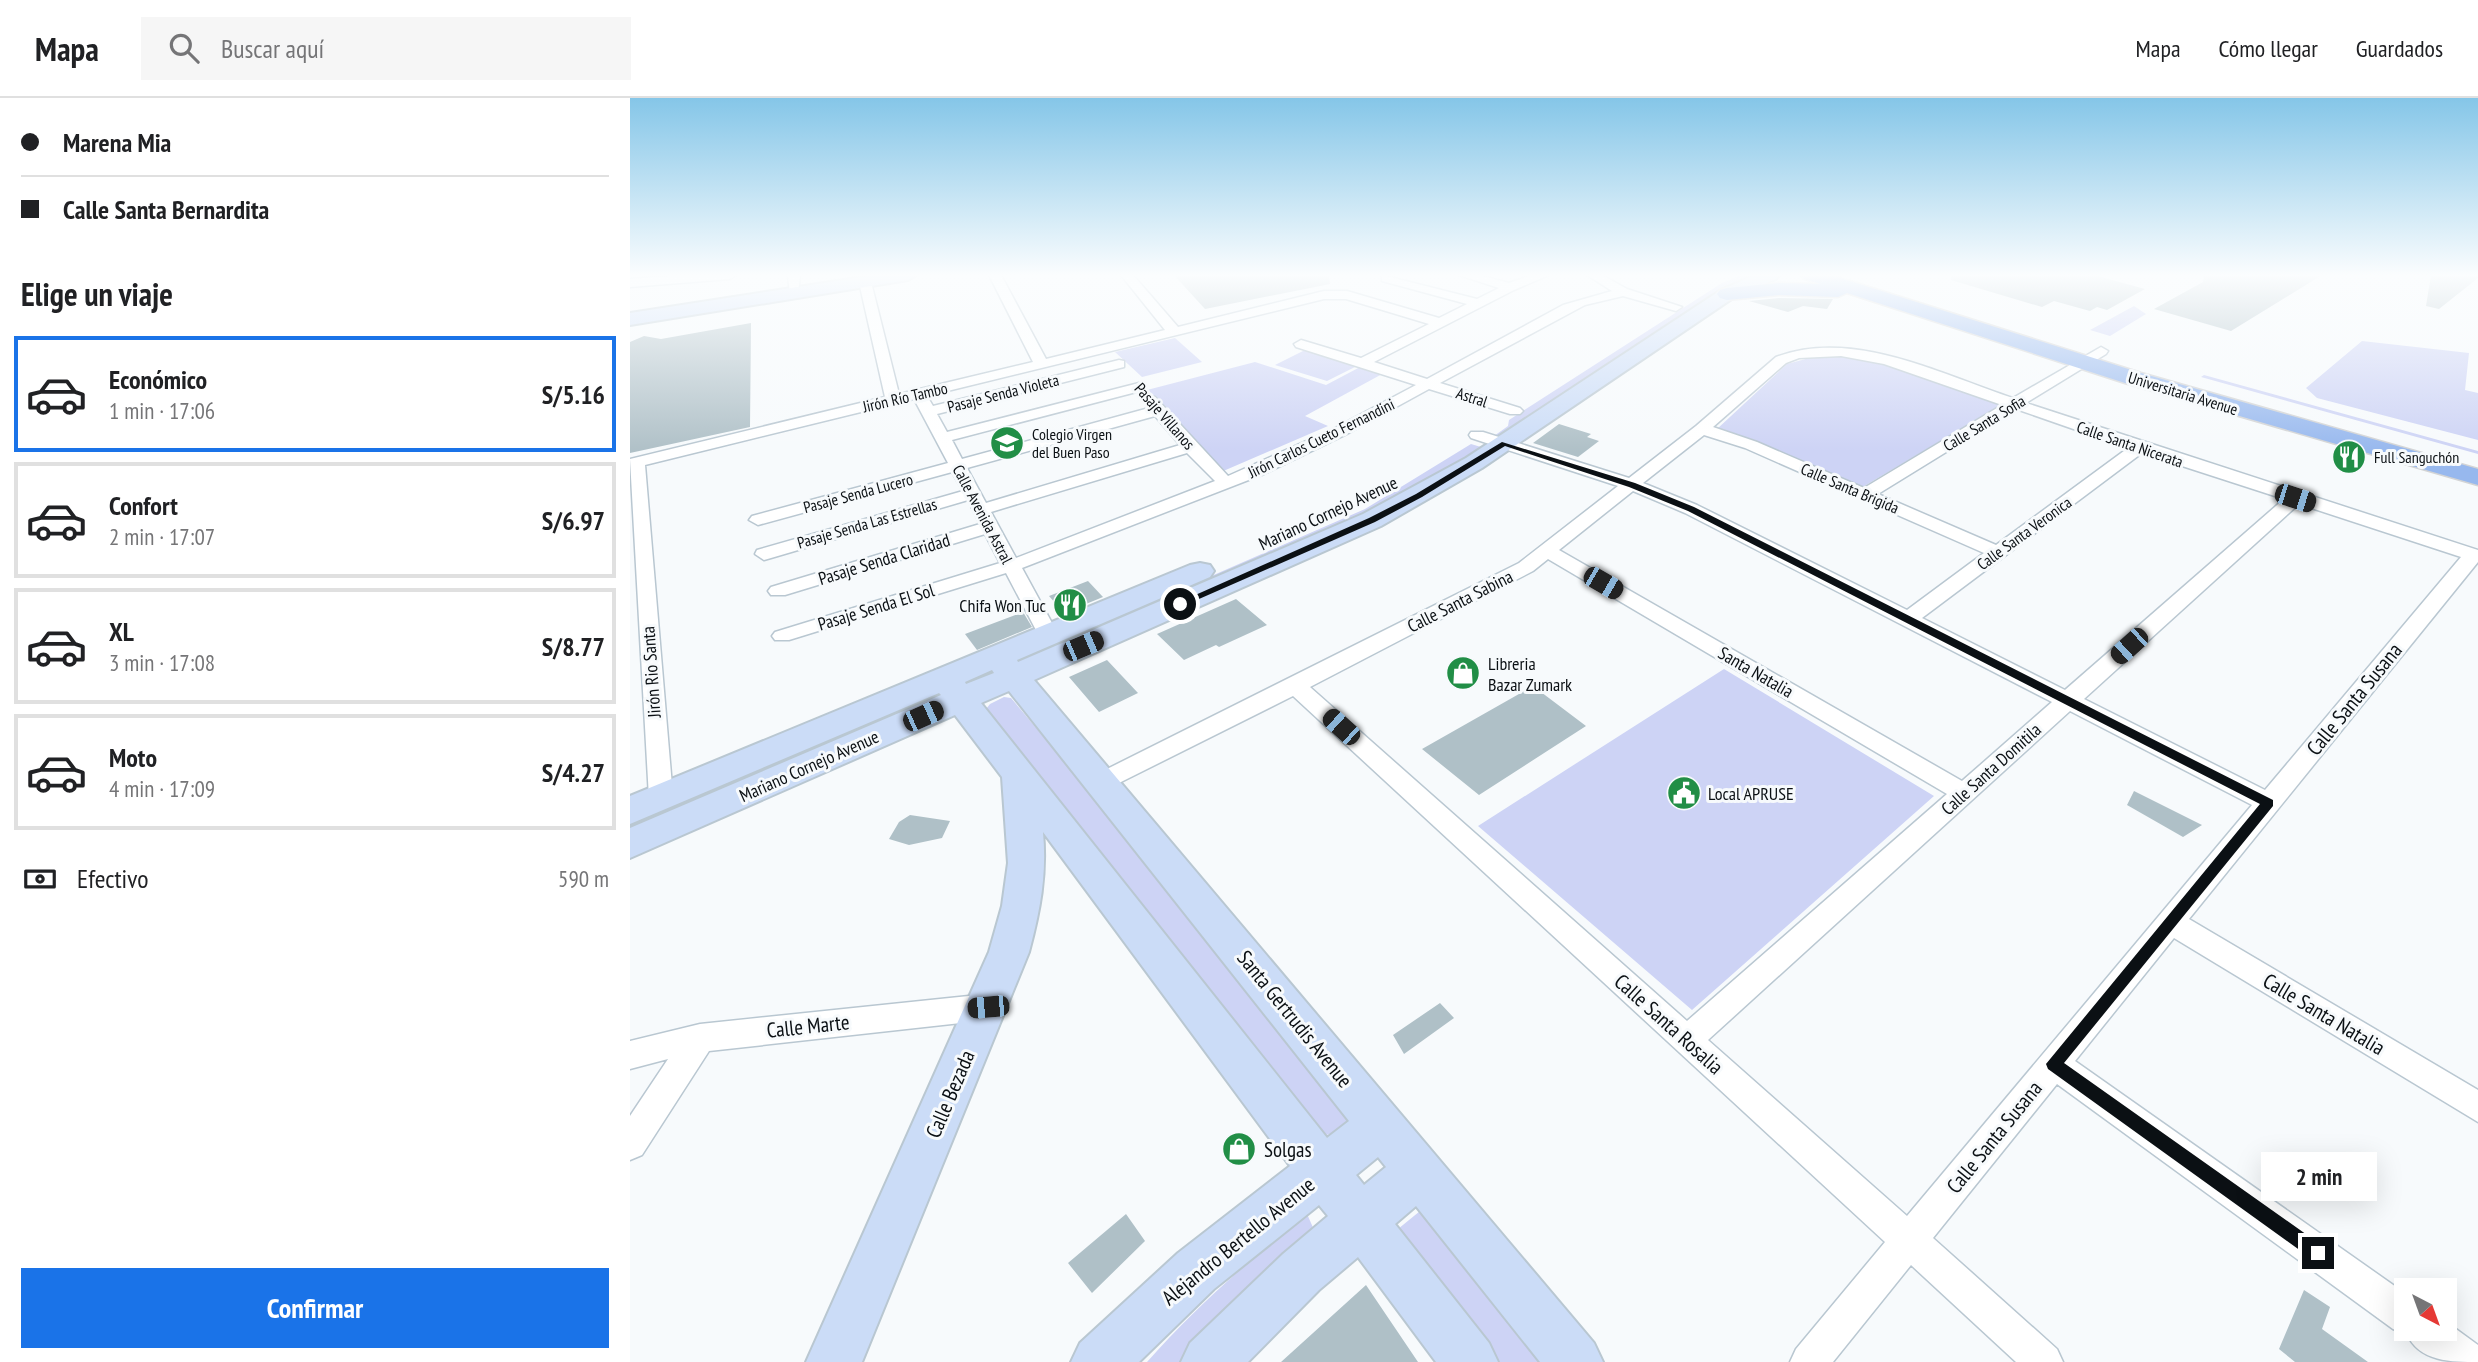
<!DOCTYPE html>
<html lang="es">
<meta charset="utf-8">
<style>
body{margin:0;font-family:"PT Sans Narrow",sans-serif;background:#f6f6f6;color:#202124;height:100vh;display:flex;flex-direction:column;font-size:26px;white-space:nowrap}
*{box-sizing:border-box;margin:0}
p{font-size:23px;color:#757577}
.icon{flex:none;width:38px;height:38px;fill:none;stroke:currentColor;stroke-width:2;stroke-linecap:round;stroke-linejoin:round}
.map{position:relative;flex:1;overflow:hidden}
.drawer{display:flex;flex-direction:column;background:#fff;width:630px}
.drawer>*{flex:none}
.hud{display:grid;align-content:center;height:154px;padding:0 21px;background:#fff}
.needle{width:46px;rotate:139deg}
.controls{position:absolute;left:1764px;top:1180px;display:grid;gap:14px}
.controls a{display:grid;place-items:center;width:63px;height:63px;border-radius:0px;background:#fff;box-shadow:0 7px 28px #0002;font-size:35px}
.end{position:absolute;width:32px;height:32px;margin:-16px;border:9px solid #0b1014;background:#fff;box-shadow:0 0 0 4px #fff}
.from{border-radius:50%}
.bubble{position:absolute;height:49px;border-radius:0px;background:#fff;box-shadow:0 7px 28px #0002;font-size:23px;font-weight:700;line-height:49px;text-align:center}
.car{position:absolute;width:21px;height:42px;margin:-21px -10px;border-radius:9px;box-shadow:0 0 5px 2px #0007;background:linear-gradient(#222 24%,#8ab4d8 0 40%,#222 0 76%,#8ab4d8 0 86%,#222 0)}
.hud b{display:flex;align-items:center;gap:24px;height:66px;font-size:26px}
.hud b+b{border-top:2px solid #e0e0e0}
.hud i{width:18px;height:18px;background:#202124}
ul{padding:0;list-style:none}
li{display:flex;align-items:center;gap:21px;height:116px;margin:0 14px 10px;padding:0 7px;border:4px solid #e0e0e0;border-radius:0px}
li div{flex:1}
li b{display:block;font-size:26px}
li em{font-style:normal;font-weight:700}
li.current{border-color:#1a73e8}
li>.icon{width:63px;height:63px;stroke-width:1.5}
h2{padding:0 21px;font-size:32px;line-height:84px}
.pay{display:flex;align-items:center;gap:18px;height:77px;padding:0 21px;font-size:26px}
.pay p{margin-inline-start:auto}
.cta{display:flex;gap:14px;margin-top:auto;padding:14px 21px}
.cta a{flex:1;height:80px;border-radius:0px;background:#1a73e8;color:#fff;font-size:28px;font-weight:700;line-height:80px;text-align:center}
header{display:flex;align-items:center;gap:42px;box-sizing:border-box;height:98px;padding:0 35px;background:#fff;border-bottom:2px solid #e0e0e0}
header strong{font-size:33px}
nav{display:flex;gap:38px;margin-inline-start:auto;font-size:24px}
.search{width:490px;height:63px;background:#f6f6f6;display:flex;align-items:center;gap:18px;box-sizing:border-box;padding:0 24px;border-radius:0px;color:#757577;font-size:26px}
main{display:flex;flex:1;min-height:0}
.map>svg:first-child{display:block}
.green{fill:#cdd3f5}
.building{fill:#afc0c7}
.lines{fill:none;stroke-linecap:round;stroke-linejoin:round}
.street-casing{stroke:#b9c7d1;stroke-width:3}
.secondary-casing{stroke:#b9c7d1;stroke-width:4}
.primary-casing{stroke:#d3d4d5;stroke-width:3}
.street{fill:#fff;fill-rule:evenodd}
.secondary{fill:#cbdcf7;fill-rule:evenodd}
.primary{fill:#97b8ee;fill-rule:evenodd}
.route{fill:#0b1014}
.labels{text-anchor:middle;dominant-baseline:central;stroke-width:6;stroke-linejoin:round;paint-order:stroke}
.far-street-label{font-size:16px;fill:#0b1014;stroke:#f7fafc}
.far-poi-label{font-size:16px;fill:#0b1014;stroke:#f7fafc;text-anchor:start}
.street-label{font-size:18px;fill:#0b1014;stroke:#f7fafc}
.poi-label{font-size:18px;fill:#0b1014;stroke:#f7fafc;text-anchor:start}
.near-street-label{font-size:21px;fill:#0b1014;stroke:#f7fafc}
.near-poi-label{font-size:21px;fill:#0b1014;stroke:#f7fafc;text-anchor:start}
</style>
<header>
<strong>Mapa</strong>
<div class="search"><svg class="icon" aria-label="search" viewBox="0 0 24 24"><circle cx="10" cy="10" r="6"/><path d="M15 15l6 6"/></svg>Buscar aquí</div>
<nav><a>Mapa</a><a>Cómo llegar</a><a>Guardados</a></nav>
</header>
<main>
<section class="drawer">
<div class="hud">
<b><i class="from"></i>Marena Mia</b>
<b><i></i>Calle Santa Bernardita</b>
</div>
<h2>Elige un viaje</h2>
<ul>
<li class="current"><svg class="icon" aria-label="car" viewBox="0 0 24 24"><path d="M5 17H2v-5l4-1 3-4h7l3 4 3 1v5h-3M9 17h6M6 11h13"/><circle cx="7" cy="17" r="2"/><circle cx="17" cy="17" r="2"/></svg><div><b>Económico</b><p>1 min · 17:06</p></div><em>S/5.16</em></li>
<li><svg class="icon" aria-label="car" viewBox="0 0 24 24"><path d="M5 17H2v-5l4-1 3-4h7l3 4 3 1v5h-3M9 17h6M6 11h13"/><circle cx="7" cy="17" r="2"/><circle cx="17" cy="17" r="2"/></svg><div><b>Confort</b><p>2 min · 17:07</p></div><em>S/6.97</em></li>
<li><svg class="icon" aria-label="car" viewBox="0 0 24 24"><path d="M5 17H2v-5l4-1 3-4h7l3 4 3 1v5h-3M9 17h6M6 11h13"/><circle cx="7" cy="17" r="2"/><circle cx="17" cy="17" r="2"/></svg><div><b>XL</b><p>3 min · 17:08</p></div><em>S/8.77</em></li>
<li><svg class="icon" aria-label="car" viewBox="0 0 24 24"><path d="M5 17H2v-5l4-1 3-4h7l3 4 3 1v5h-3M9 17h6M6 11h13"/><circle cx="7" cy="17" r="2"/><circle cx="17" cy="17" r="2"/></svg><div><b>Moto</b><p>4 min · 17:09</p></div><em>S/4.27</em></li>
</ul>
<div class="pay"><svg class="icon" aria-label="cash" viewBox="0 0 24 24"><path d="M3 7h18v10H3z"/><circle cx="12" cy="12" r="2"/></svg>Efectivo<p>590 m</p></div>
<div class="cta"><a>Confirmar</a></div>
</section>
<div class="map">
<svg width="1848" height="1264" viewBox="0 0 1848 1264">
<rect width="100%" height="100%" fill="#f7fafc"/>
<!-- green -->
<path class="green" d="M1111,177H1131L1102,189L871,340L864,338L878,328L879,322L1092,185Z
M1504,208L1516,216L1480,238L1460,232Z
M545,240L572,264L512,279L485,254Z
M1732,243L1839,255L1835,292L1848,295V342L1687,300L1676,290Z
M677,251L729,267L697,283L645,267Z
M1194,256L1247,262L1371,307L1231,390L1087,331L1157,266Z
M625,264L696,287L732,268L754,275L675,318L698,328L591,374L517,292Z
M1574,277L1848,353V356L1571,279Z
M841,346L851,349L786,396L430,548L444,538L735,411Z
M1094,571L1304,698L1062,912L848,728Z
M374,599L381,600L728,1013L717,1034L688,1038L356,611L360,606Z
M288,604L291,605L0,745V728Z
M795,1109L918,1264H870L768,1131Z
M677,1116L689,1143L567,1264H517C565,1210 621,1160 677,1116Z"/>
<!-- building -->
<path class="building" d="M544,177H699L700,186L575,211Z
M1322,177H1464L1515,191L1477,212L1467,209L1460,213L1424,203L1412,209L1321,182Z
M1574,177H1692L1601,233L1524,211L1573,184Z
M1801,177H1848V180L1809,211L1796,208Z
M1149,200L1203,201L1197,211L1173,208L1158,214L1119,203Z
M121,225L120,329L0,355V244L14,238L31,241Z
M929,326L961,336L957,339L969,343L948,359L903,345Z
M458,483L473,499L434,515L419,498Z
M606,501L637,527L589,549L586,547L554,562L527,536Z
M393,514L402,529L347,552L335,536Z
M477,562L508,595L469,614L439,579Z
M903,588L956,628L849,697L792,651Z
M1504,693L1572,727L1553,739L1497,707Z
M280,717L320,723L312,740L279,747L259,741L269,724Z
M810,905L824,920L774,956L763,937Z
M496,1116L515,1143L462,1195L438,1165Z
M736,1187L788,1264H651Z
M1674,1192L1700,1209L1692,1231L1738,1264H1665L1649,1251Z"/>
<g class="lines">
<!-- street casing -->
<g class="street-casing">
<path id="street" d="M55,177H106L100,181L0,189V181Z
M158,177H170L168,198H160Z
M359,177H371L416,261L535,232L491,177H503L548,229L694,193H717L809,220L837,206L752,183V177L847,201L869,190L829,177H849L879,185L902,177H919L884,192L744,264L797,281L933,207L982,193L957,177H972L997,191L1052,209L1046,213L993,198L955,207L810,285L890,310L893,313L890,316H880L799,291L715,337L634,376L392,470L428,536L425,540H411L408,536L376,475L159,542H145L142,538L145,534L370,465L355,436L155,497H141L138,493L141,489L350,426L338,402L141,460L134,462L125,456L127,452L333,393L322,374L128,427L119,422L122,418L318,365L284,301L15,367L43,700L40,706L31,709L22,706L19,700L0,361L255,299L229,184L235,180L241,184L269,296L403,264ZM694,201H716L799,226L731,260L671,242L664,246L666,249L786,287L703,331L598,378L525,299L520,298L513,302L519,310L332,361L322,342L514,292L516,289L509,285L317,334L307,316L494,269V263L489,262L303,308L297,298ZM525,318L550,347L356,405L337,370ZM557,355L585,383L386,460L361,414Z
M1471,249L1478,253L1476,256L1396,305L1848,452V464L1559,821L1848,992V1024L1544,840L1445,963L1776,1196V1230H1815V1223L1848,1247V1264C1822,1264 1789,1264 1777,1236L1763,1231L1427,986L1303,1140L1427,1251L1433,1264H1386L1281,1167L1203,1264H1160L1166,1251L1255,1144L663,598L479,690L471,693L463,690L459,684L463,678L889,465L988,388L841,340L839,337L841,334H853L999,380L1066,328L1146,259C1223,230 1310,276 1383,300ZM1211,258L1254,266L1372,307L1234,390L1127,344L1083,329L1156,265L1169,260ZM1386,311L1498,350L1366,447L1248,396ZM1074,337L1115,350L1354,455L1277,512L1067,407L1013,385ZM1512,355L1654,401L1435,592L1292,520ZM1003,393L1055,415L1422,604L1332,683L929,452ZM1669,406L1831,459L1635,692L1454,601ZM918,461L1317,696L1057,923L680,589L903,473ZM1440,613L1622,707L1277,1118L1078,942Z
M358,896L368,900L373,909L368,918L358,922L79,953L12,1057L0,1062V1018L38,961L0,971V943L70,926Z"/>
</g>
<!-- secondary casing -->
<g class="secondary-casing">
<path id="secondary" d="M245,177H287L278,182L0,227V215Z
M1125,177H1149L1146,181L1103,200L852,370L751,428L404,582L964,1245L973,1264H910L786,1108L765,1126L859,1245L868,1264H806L728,1159L689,1192L618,1264H551L560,1245L653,1156L698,1118L689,1107L584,1191L509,1264H441L450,1245L548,1155L660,1068L413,734C417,777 410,813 399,854L232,1264H176L359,854L372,808L378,765L372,679L325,617L0,760V730L311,597L309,595L0,726V698L560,467L570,465L580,467L584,473L580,479L387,562L388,564L733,416L836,360L1091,192ZM362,572L364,575L336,586L335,584ZM379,593L719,1023L697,1040L351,605ZM748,1059L756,1069L734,1087L726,1077Z"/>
</g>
<!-- primary casing -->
<g class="primary-casing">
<path id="primary" d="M1171,177H1201L1511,275L1848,371V387L1495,285L1217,195L1208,199L1149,197L1097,202L1090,200L1087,196L1090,192L1097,190L1149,185L1191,186L1174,181Z"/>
</g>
<!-- street -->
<use href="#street" class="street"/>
<!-- secondary -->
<use href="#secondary" class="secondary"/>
<!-- primary -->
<use href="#primary" class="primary"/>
</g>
<!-- sky -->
<linearGradient id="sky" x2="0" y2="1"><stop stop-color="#85c6e8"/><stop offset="0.5" stop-color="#fbfdfe"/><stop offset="1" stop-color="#fbfdfe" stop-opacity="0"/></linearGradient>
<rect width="1848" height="354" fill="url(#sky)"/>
<!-- route -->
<path class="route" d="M872,344L1005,385L1064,409L1643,702V708L1434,965L1694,1149L1697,1155L1694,1161L1688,1164L1682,1161L1418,971L1416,966L1630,706L1058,413L999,389L875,348L792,399L745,424L553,508L545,506L739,420L786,396Z"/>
<!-- icons -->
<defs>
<g id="school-disc" transform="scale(1.75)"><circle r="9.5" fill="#218e46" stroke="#f7fafc"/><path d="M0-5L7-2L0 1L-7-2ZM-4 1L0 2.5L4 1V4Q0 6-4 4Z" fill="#fff"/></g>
<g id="restaurant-disc" transform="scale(1.75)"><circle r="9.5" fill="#218e46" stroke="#f7fafc"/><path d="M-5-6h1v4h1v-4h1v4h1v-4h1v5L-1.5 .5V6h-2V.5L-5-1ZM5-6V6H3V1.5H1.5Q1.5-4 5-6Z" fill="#fff"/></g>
<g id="shop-disc" transform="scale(1.75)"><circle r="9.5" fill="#218e46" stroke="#f7fafc"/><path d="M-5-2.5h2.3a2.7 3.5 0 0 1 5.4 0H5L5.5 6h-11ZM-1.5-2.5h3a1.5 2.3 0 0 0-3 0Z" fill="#fff"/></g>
<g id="civic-disc" transform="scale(1.75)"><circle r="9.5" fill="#218e46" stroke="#f7fafc"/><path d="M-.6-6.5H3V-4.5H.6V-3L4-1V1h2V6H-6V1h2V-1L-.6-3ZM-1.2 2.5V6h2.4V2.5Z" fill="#fff"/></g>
</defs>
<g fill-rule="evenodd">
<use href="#school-disc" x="377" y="345"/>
<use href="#restaurant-disc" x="1719" y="359"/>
<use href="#restaurant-disc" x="440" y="507"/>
<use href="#shop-disc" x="833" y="575"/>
<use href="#civic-disc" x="1054" y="695"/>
<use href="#shop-disc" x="609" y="1051"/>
</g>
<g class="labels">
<!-- far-street labels -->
<g class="far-street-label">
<text transform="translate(373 295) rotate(-14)">Pasaje Senda Violeta</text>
<text transform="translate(1553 295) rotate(17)">Universitaria Avenue</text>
<text transform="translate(275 299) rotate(-13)">Jirón Río Tambo</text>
<text transform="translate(842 299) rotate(18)">Astral</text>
<text transform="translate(535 318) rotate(49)">Pasaje Villanos</text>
<text transform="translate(1354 325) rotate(-31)">Calle Santa Sofia</text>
<text transform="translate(691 340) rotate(-26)">Jirón Carlos Cueto Fernandini</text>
<text transform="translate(1500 346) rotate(19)">Calle Santa Nicerata</text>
<text transform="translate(1220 390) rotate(23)">Calle Santa Brigida</text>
<text transform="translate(228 395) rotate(-15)">Pasaje Senda Lucero</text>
<text transform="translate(353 416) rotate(62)">Calle Avenida Astral</text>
<text transform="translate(237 425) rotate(-16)">Pasaje Senda Las Estrellas</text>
<text transform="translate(1394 435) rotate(-36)">Calle Santa Veronica</text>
</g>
<!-- far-poi labels -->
<g class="far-poi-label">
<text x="402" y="336">Colegio Virgen<tspan x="402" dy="18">del Buen Paso</tspan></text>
<text x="1744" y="359">Full Sanguchón</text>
</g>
<!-- street labels -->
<g class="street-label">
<text transform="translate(698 415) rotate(-25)">Mariano Cornejo Avenue</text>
<text transform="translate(254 461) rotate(-17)">Pasaje Senda Claridad</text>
<text transform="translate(830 503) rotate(-27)">Calle Santa Sabina</text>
<text transform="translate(246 509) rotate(-17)">Pasaje Senda El Sol</text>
<text transform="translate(21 574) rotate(-94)">Jirón Rio Santa</text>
<text transform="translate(1126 574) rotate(30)">Santa Natalia</text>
<text transform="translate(179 668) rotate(-24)">Mariano Cornejo Avenue</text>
<text transform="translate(1361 671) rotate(-42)">Calle Santa Domitila</text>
</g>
<!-- poi labels -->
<g class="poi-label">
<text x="416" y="507" text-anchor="end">Chifa Won Tuc</text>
<text x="858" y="565">Libreria<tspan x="858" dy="21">Bazar Zumark</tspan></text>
<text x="1078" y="695">Local APRUSE</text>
</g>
<!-- near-street labels -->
<g class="near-street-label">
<text transform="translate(1724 601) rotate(-51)">Calle Santa Susana</text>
<text transform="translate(1694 916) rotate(31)">Calle Santa Natalia</text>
<text transform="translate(665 921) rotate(51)">Santa Gertrudis Avenue</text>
<text transform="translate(1039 926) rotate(42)">Calle Santa Rosalia</text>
<text transform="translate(178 928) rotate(-6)">Calle Marte</text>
<text transform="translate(320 996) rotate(-67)">Calle Bezada</text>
<text transform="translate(1364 1039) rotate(-51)">Calle Santa Susana</text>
<text transform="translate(608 1143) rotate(-39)">Alejandro Bertello Avenue</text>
</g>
<!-- near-poi labels -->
<g class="near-poi-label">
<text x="634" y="1051">Solgas</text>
</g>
</g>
</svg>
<div class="controls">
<a><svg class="needle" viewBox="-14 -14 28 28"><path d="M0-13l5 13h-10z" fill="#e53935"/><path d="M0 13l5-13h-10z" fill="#757577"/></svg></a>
</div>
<i class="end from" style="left:550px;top:506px"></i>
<i class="end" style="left:1688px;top:1155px"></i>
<div class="bubble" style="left:1631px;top:1054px;width:116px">2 min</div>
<i class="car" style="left:1665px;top:400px;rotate:108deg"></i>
<i class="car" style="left:973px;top:485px;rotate:120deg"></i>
<i class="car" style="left:453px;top:548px;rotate:67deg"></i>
<i class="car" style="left:1499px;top:548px;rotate:228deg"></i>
<i class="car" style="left:293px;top:618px;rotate:66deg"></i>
<i class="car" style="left:711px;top:629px;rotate:312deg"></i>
<i class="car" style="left:358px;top:909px;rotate:265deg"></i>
</div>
</main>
